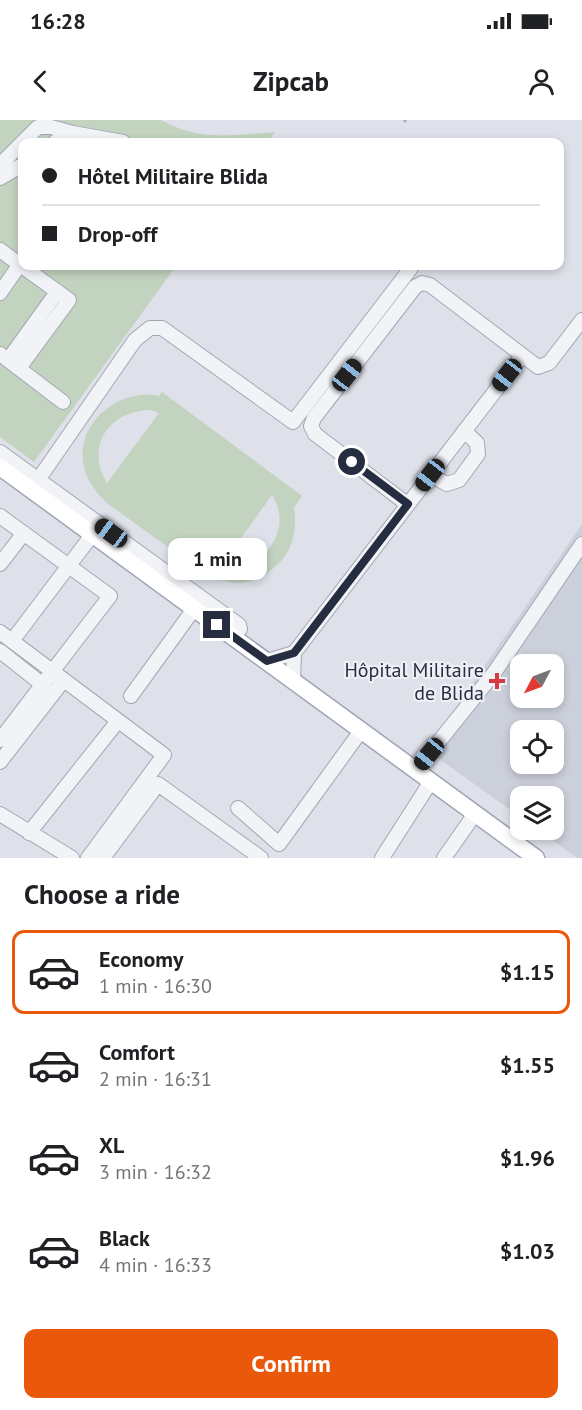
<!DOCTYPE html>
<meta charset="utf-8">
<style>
body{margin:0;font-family:"PT Sans",sans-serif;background:#f2f2f2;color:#202124;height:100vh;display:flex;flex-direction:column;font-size:22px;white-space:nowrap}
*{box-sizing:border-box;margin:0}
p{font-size:20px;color:#757577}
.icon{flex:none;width:33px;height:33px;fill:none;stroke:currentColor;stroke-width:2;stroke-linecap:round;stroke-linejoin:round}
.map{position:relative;height:738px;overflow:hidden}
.sheet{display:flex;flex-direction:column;background:#fff;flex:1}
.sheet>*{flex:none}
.banner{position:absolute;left:18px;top:18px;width:546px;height:132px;border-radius:12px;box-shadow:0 3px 9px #0003;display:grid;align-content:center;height:132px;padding:0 24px;background:#fff}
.needle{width:39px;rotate:229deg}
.buttons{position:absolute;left:510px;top:534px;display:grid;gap:12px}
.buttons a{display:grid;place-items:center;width:54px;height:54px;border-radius:12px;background:#fff;box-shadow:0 3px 9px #0003;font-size:30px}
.end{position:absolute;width:27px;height:27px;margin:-14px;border:8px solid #262d40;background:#fff;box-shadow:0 0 0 3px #fff}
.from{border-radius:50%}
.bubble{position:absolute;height:42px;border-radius:12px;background:#fff;box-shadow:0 3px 9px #0003;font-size:20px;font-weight:700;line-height:42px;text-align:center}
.car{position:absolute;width:18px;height:36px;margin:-18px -9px;border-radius:8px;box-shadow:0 0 4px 2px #0007;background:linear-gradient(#222 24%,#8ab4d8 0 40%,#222 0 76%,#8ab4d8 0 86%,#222 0)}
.banner b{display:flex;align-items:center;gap:21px;height:57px;font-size:22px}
.banner b+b{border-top:2px solid #e0e0e0}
.banner i{width:15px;height:15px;background:#202124}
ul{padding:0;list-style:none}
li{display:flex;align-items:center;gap:18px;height:84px;margin:0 12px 9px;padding:0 12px;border:3px solid transparent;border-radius:12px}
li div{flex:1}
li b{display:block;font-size:22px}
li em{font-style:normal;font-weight:700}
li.selected{border-color:#ea580c}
li>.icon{width:54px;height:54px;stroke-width:1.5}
h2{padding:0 24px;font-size:27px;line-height:72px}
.cta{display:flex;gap:12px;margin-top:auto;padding:12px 24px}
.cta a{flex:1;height:69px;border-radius:12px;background:#ea580c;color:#fff;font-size:24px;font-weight:700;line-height:69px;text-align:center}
.status{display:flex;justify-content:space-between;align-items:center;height:42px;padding:0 30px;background:#fff;direction:ltr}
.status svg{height:16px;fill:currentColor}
header{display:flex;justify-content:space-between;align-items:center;height:78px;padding:0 24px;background:#fff;font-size:27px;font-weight:700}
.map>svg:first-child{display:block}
.built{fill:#ccd0db;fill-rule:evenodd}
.green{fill:#c2d3bf;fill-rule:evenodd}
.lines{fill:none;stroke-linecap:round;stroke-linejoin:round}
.stream{stroke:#97abcb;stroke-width:3}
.minor-casing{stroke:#a3a7b3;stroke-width:16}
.major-casing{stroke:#9da4b5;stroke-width:19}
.minor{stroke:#f1f3f7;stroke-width:14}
.major{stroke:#fff;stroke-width:16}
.route{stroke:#262d40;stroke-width:8}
.poi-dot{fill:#d63b44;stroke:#eef0f6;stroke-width:2}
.labels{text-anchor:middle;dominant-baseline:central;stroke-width:4.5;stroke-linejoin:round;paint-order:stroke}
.poi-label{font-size:20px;fill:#262d40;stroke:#eef0f6;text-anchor:end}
</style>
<div class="status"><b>16:28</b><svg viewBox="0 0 49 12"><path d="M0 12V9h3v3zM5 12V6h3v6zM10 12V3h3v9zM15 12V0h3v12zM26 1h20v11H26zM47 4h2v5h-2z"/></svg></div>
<header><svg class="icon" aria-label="back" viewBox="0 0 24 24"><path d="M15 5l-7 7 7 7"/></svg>Zipcab<svg class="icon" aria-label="person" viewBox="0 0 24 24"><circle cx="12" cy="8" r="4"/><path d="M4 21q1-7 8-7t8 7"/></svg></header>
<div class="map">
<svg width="582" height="738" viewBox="0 0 582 738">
<rect width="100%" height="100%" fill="#dee1e9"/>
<!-- built -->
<path class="built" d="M582,404V738H577L538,710H554V676H520V697L427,630ZM520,544H554V578H520ZM520,610H554V644H520Z"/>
<!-- green -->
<path class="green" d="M0,0H161C201,22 231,15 275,12L268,22H22V146H176L34,342L0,317Z
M162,272L302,376L294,387C297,410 294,429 277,445C237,483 202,452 168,427C148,413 128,398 108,384C100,376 93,369 88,358C66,312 114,267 159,276ZM150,290L159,293L107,363C85,327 108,291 150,290ZM272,375C295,411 262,453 221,446Z"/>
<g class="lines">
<!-- stream -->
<path class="stream" d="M405,1V0"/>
<!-- minor casing -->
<g class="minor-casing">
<path id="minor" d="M55,22L73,13L123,22
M0,45L38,7H51L73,13
M0,58L22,45
M0,130L69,180L19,248
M0,173L20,144
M0,234L63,282
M8,240L57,172
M0,332L239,505L240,509L233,517
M430,355L447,364L459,360L478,334L477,323L464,311
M31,370L135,220L150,208H162L293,302L411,148
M407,384L315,314L311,306L314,298L415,167L422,163L430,165L538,247L549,243L582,200
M0,396L110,476L0,620
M0,444L24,413
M0,512L164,635L88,738
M12,521L89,419
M0,531L43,565
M267,541L294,533
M293,561L294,533L522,236
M131,576L191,493
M0,642L63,561
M416,650L494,553L582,424
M238,688L279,724L358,615
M0,694L72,738
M29,713L118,601
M103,738L158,664L261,738
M382,738L428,666
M444,738L472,698"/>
</g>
<!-- major casing -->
<g class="major-casing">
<path id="major" d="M0,347L536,738"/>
</g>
<!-- minor -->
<use href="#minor" class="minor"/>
<!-- major -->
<use href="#major" class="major"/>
</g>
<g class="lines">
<!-- route -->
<path class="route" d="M217,505L267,541L294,533L408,384L352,342"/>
</g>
<!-- markers -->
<path class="poi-dot" d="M494 552h6v6h6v6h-6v6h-6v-6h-6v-6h6z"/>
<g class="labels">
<!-- poi labels -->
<g class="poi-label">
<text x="484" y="550">Hôpital Militaire<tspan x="484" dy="23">de Blida</tspan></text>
</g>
</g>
</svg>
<div class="buttons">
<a><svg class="needle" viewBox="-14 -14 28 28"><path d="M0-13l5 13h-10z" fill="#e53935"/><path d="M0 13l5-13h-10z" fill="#757577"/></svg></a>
<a><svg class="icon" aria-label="locate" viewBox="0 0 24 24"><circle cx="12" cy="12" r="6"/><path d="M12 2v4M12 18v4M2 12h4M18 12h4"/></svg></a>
<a><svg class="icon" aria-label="layers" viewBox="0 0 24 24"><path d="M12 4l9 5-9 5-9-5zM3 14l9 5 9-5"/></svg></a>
</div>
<i class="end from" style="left:352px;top:342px"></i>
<i class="end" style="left:217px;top:505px"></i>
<div class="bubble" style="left:168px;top:418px;width:99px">1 min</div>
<i class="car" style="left:347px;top:255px;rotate:38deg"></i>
<i class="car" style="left:507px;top:255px;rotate:218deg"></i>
<i class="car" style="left:430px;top:355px;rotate:218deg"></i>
<i class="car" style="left:111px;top:413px;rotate:306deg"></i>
<i class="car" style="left:429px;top:634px;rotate:219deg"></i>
<div class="banner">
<b><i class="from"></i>Hôtel Militaire Blida</b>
<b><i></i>Drop-off</b>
</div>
</div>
<section class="sheet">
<h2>Choose a ride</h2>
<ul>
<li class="selected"><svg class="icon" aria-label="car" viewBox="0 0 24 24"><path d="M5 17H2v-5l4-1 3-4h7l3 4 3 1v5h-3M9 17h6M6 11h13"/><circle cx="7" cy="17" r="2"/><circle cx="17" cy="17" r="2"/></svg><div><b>Economy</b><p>1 min · 16:30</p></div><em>$1.15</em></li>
<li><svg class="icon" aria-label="car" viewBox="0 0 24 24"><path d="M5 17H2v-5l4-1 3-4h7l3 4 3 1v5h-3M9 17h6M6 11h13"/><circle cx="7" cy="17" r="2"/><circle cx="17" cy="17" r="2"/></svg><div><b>Comfort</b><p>2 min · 16:31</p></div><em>$1.55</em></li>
<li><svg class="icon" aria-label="car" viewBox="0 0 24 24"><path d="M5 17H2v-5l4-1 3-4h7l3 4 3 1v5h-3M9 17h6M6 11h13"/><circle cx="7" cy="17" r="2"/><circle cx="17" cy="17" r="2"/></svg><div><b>XL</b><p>3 min · 16:32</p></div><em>$1.96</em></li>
<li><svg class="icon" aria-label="car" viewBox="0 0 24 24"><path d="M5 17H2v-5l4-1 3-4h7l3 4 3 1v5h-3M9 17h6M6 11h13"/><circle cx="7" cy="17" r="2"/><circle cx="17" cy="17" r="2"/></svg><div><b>Black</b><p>4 min · 16:33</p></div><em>$1.03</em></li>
</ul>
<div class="cta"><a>Confirm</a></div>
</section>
